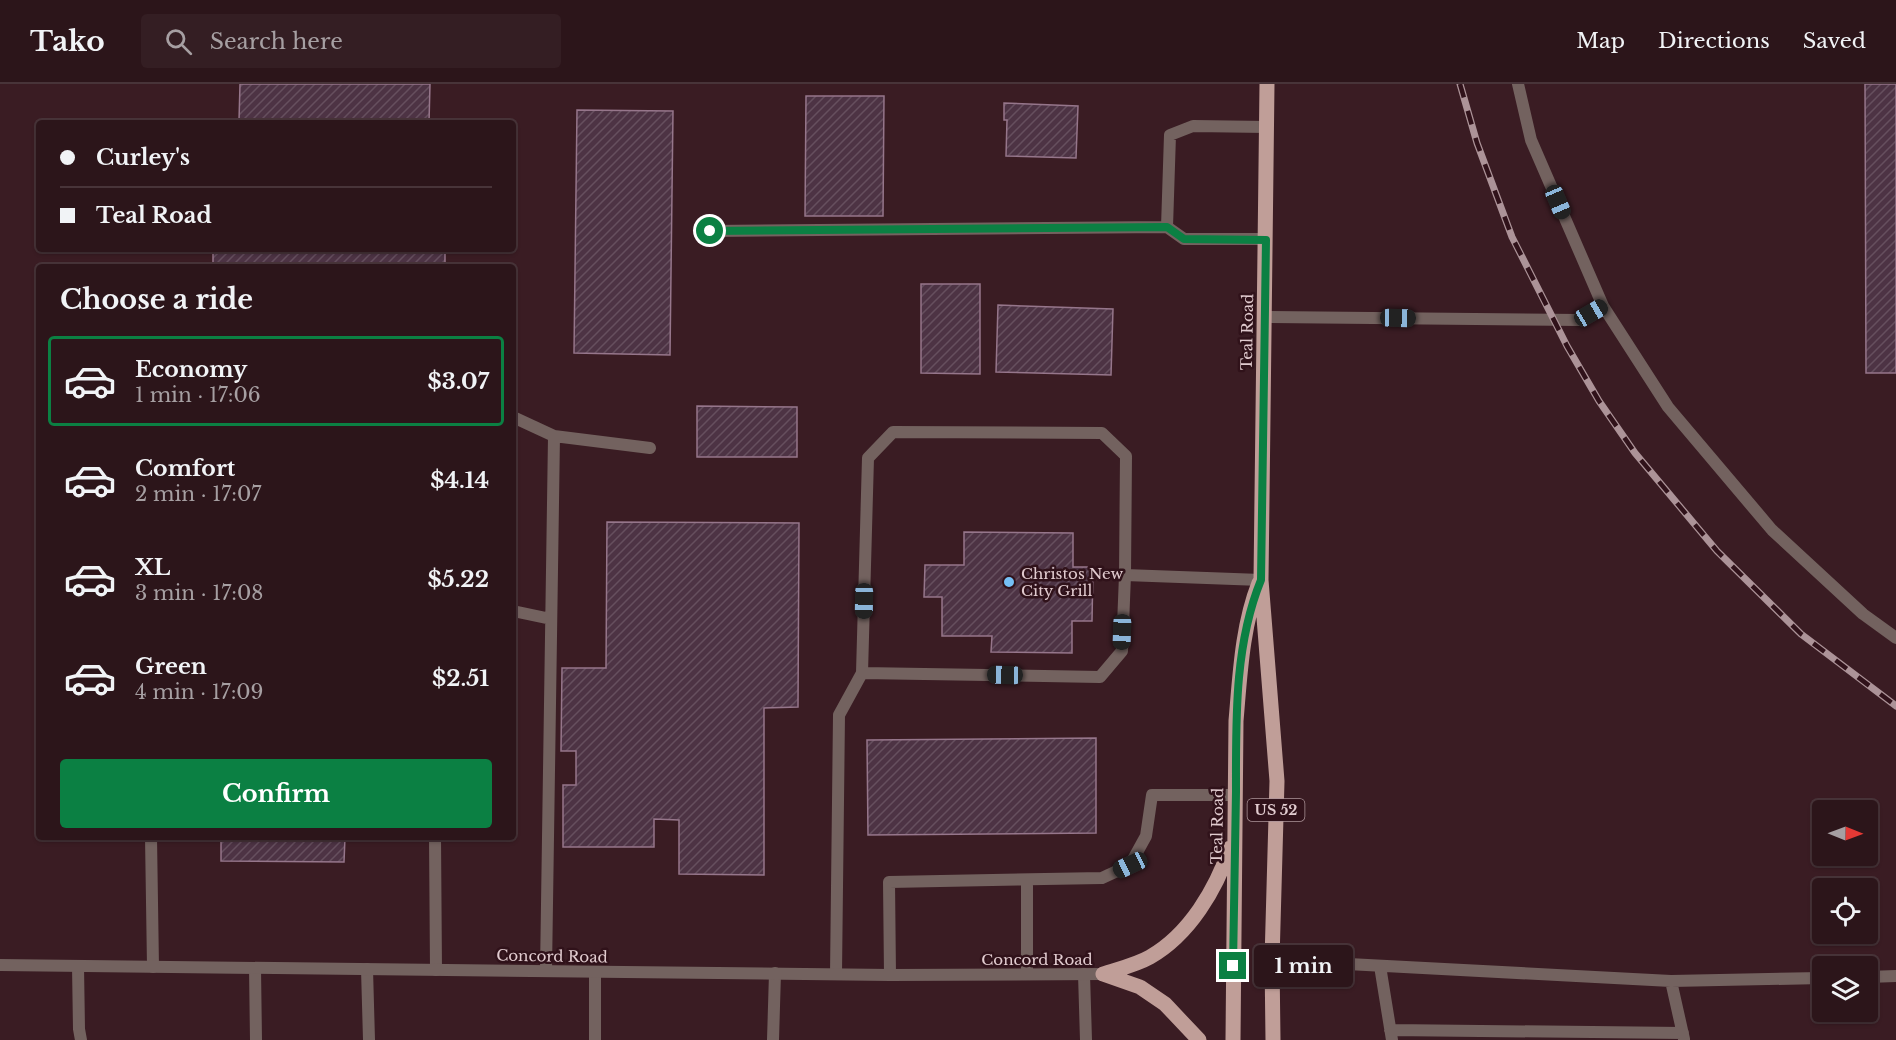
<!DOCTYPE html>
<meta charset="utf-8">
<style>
body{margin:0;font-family:"Libre Baskerville",serif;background:#341e23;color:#f1f3f6;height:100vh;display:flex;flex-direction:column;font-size:22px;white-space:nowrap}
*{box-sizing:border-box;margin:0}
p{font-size:20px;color:#a69fa2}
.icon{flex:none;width:33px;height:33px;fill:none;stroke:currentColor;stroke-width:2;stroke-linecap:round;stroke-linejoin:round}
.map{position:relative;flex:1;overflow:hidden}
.details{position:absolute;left:36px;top:180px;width:480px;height:576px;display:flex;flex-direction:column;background:#2c151a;border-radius:6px;box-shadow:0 2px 4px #0004,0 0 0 2px #483439}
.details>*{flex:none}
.guide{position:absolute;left:36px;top:36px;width:480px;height:132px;border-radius:6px;box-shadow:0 2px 4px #0004,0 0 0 2px #483439;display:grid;align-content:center;height:132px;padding:0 24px;background:#2c151a}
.needle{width:39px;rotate:91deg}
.fabs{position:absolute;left:1812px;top:716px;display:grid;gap:12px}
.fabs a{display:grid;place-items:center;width:66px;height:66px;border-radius:6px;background:#2c151a;box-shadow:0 2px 4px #0004,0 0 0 2px #483439;font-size:30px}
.end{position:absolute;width:27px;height:27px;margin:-14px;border:8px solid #0b8043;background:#fff;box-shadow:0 0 0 3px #fff}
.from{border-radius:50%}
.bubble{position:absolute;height:42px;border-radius:6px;background:#2c151a;box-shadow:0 2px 4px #0004,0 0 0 2px #483439;font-size:20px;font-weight:700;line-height:42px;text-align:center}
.car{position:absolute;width:18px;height:36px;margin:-18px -9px;border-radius:8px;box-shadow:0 0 4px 2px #0007;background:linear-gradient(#222 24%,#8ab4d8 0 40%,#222 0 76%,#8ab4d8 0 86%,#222 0)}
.guide b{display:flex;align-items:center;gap:21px;height:57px;font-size:22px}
.guide b+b{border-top:2px solid #483439}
.guide i{width:15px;height:15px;background:#f1f3f6}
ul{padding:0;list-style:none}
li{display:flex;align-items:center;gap:18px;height:90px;margin:0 12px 9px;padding:0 12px;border:3px solid transparent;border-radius:6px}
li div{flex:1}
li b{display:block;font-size:22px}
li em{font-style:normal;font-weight:700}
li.active{border-color:#0b8043}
li>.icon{width:54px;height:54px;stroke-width:1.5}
h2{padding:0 24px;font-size:27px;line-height:72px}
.primary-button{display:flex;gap:12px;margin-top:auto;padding:12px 24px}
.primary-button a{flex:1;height:69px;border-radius:6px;background:#0b8043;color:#fff;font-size:24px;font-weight:700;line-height:69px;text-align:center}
header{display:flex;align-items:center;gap:36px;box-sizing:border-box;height:84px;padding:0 30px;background:#2c151a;border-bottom:2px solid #483439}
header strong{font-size:28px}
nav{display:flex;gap:33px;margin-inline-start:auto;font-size:21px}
.search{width:420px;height:54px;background:#341e23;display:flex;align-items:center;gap:15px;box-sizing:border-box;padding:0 21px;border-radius:6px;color:#a69fa2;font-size:22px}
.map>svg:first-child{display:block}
.building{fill:url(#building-hatch);stroke:#96768b;stroke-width:1.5}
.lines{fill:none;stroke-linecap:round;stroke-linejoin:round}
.service{stroke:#73625f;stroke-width:12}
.tertiary{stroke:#73625f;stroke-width:12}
.primary{stroke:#c09e98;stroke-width:15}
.rail-casing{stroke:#ac9398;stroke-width:7}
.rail{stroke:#30121a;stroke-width:4.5;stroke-dasharray:14;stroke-linecap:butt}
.route{stroke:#0b8043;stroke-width:8}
.poi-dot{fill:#75c0f6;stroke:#30121a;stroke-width:2}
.labels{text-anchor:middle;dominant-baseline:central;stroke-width:5;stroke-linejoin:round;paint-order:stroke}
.shield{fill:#30121a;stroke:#ac9499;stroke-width:1.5}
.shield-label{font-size:14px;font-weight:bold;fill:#e1cbcf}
.street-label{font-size:15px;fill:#e1cbcf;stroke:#30121a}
.poi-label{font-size:15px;fill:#e1cbcf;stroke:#30121a;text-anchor:start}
</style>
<header>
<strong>Tako</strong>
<div class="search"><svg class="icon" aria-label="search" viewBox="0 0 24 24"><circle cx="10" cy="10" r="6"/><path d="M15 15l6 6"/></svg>Search here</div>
<nav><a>Map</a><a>Directions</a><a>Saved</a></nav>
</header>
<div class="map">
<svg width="1896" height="956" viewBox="0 0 1896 956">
<defs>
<pattern id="building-hatch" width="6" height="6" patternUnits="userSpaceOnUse" patternTransform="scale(1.5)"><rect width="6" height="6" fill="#4d3344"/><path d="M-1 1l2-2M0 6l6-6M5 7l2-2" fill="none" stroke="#664f5e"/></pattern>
</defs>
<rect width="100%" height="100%" fill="#3a1c23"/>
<!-- building -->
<path class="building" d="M240,0H430L429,39L239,37Z
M1865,0H1896V289H1866Z
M806,12H884L883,132H805Z
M1004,19L1078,22L1076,74L1006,72L1007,36H1004Z
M577,26L673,27L670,271L574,269Z
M213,165H445V183H213Z
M921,200H980V290L921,289Z
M998,221L1113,225L1111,291L996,288Z
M697,322L797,323V373H697Z
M607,438L799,439L798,623L764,624V791L679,790V736L654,735V763H563V701H576V667H561L562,584H606Z
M964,448L1073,449V483H1093L1092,537H1072V569L991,568L992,552H942V513H924L925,481H964Z
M1096,654V749L868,751L867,656Z
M221,753H345L344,778L221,777Z"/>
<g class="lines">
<!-- service -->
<path class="service" d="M710,147L1167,143
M1266,155H1184L1167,143L1170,51L1193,42L1267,43
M1603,222L1668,323L1772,446L1863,530L1896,554
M1265,233L1579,236L1603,222L1531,56L1518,0
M513,333L554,352L650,364
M513,527L551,535
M862,589L1100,593L1122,567L1125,491
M151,753L153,883
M435,753L436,886
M1027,796V890
M1272,876L1671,897L1822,894
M78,882L79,945L81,956
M1380,882L1392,956
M255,884L256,956
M367,885L369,956
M546,887L554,352
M595,888V956
M836,890L839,631L862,589L868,374L893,348L1102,349L1126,372L1125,491L1261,496
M1084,890L1086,956
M890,891L889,798L1102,794L1130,781L1146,752L1152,711H1236
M1868,893L1896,892
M1671,897L1684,955
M1390,946L1683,949
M773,956L775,889"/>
<!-- tertiary -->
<path class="tertiary" d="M0,881L890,891L1103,890"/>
<!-- primary -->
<path class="primary" d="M1267,0L1261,496L1277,697L1272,876L1273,956
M1103,890C1118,885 1136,881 1150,873C1190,850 1216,805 1230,764
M1103,890L1140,903L1165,920L1199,956
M1233,956L1236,637C1240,591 1242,542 1259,499"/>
<!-- rail casing -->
<g class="rail-casing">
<path id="rail" d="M1460,0L1477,59L1512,153L1567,262L1599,317L1635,369L1717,467L1801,550L1896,622"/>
</g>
<!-- rail -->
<use href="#rail" class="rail"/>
</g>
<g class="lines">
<!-- route -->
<path class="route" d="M710,147L1167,143L1184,155L1266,156L1261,496C1234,562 1236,638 1236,708C1235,766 1234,824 1233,882"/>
</g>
<!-- markers -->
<circle class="poi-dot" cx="1009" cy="498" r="6"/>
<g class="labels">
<!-- shield labels -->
<rect class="shield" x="1247.5" y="715" width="57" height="22" rx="4.5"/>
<g class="shield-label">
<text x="1276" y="726">US 52</text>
</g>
<!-- street labels -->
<g class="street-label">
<text transform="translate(1247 248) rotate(-89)">Teal Road</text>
<text transform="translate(1217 742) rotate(-89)">Teal Road</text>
<text transform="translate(552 872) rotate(1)">Concord Road</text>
<text x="1037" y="875">Concord Road</text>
</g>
<!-- poi labels -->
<g class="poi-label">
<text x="1021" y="489">Christos New<tspan x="1021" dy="17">City Grill</tspan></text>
</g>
</g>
</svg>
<div class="fabs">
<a><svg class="needle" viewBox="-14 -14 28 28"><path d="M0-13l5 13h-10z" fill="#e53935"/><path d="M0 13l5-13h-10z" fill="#a69fa2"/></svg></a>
<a><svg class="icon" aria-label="locate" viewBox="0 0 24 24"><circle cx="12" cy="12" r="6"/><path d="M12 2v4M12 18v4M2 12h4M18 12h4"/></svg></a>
<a><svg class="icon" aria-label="layers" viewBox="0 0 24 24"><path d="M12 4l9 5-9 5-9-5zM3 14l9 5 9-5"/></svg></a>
</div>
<i class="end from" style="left:710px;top:147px"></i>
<i class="end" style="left:1233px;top:882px"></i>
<div class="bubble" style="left:1254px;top:861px;width:99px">1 min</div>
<i class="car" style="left:1558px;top:118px;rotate:157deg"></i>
<i class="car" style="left:1591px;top:229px;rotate:60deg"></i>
<i class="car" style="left:1398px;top:234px;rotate:91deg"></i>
<i class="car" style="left:864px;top:517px;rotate:181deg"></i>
<i class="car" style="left:1122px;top:548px;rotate:182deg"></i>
<i class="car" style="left:1005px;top:591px;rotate:271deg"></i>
<i class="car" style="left:1130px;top:781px;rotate:245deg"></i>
<div class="guide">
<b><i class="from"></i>Curley's</b>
<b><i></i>Teal Road</b>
</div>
<section class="details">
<h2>Choose a ride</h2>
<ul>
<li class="active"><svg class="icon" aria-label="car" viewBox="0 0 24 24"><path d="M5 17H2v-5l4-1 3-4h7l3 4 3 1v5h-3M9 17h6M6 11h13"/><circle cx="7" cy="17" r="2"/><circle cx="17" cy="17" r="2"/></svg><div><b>Economy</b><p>1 min · 17:06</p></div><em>$3.07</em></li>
<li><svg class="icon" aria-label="car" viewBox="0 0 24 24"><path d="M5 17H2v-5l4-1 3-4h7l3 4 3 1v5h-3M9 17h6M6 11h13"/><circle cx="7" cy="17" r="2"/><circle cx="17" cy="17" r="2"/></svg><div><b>Comfort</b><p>2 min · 17:07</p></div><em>$4.14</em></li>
<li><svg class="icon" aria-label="car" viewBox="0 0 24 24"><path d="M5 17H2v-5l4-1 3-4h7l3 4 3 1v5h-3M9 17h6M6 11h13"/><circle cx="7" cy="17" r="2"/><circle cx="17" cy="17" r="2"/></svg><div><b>XL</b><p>3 min · 17:08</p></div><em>$5.22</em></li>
<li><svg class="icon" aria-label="car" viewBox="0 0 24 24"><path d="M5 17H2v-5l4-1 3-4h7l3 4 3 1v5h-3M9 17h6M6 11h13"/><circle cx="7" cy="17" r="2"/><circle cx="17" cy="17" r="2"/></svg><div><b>Green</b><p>4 min · 17:09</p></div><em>$2.51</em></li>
</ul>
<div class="primary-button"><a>Confirm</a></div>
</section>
</div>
